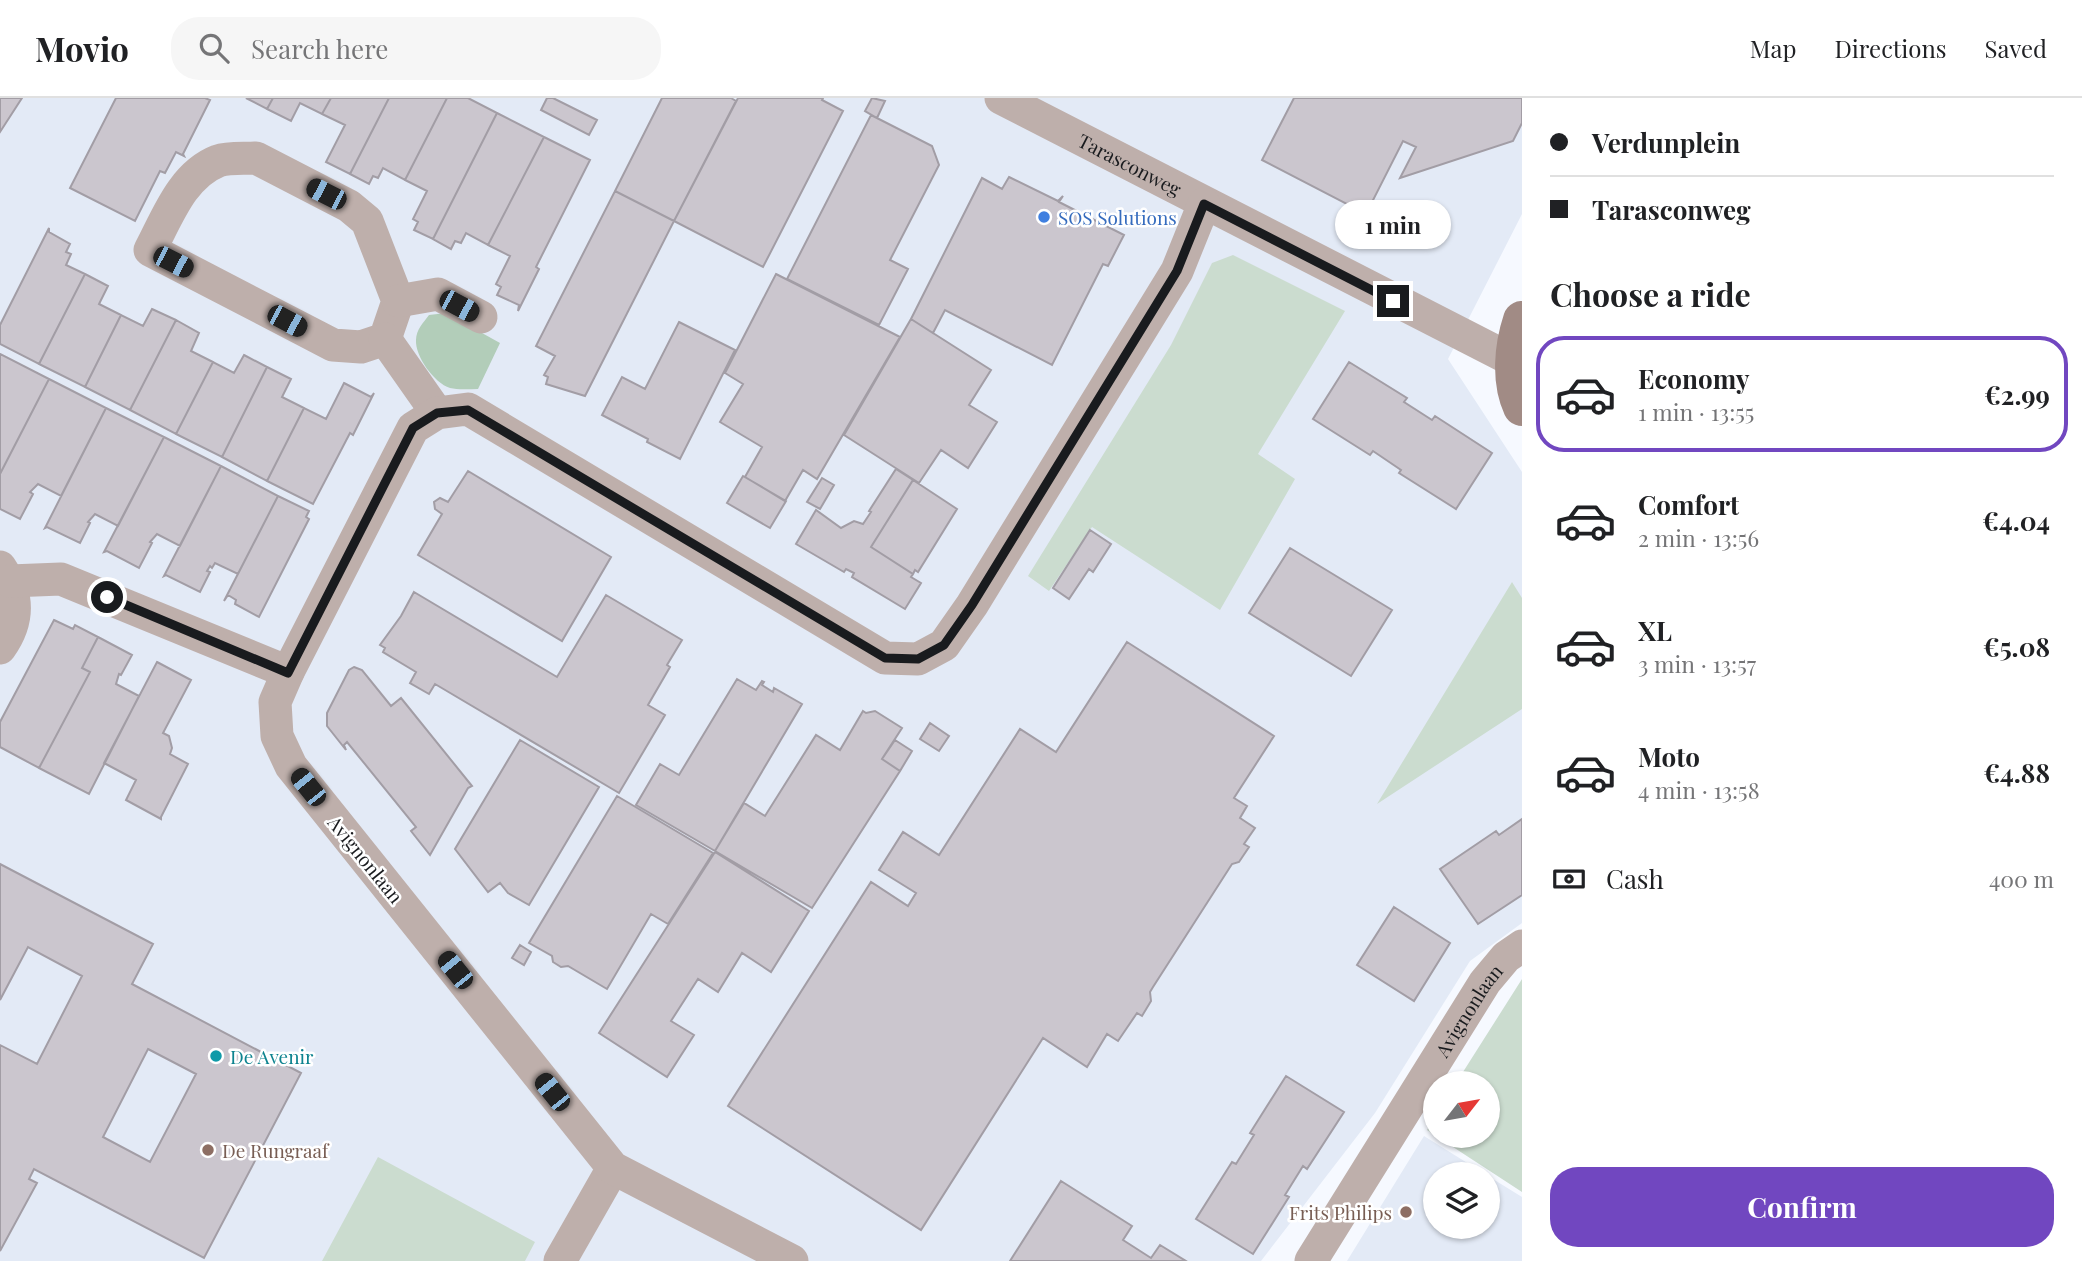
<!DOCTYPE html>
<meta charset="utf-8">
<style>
body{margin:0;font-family:"Playfair Display",serif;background:#f6f6f6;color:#202124;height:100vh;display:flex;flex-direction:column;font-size:26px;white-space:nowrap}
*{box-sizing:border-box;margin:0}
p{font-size:23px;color:#757577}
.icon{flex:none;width:38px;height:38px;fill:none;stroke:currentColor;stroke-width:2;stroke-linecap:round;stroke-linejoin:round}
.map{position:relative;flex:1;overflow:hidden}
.sheet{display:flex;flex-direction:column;background:#fff;width:560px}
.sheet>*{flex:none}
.hud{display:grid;align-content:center;height:154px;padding:0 28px;background:#fff}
.needle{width:46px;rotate:59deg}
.buttons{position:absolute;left:1423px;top:973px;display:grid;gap:14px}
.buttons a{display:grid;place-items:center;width:77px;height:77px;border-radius:50%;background:#fff;box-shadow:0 2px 5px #0004;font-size:35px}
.end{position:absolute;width:32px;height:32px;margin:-16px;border:9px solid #191b1e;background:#fff;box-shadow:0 0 0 4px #fff}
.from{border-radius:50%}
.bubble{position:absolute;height:49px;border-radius:24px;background:#fff;box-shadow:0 2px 5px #0004;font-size:23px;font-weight:700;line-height:49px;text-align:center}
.car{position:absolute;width:21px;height:42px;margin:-21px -10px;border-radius:9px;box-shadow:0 0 5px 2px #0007;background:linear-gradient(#222 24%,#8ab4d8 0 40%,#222 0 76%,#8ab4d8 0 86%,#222 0)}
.hud b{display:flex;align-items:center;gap:24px;height:66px;font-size:26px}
.hud b+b{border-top:2px solid #e0e0e0}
.hud i{width:18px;height:18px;background:#202124}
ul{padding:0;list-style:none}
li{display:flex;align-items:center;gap:21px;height:116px;margin:0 14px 10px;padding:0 14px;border:4px solid transparent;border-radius:28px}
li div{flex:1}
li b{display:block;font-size:26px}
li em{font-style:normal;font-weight:700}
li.selected{border-color:#7147c0}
li>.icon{width:63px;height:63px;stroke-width:1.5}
h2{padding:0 28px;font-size:32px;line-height:84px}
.pay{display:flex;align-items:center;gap:18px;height:77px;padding:0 28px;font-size:26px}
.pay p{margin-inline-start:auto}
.button{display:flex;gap:14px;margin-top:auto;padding:14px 28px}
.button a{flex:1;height:80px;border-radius:28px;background:#7147c0;color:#fff;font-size:28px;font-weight:700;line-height:80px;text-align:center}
header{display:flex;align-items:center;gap:42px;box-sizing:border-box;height:98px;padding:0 35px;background:#fff;border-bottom:2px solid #e0e0e0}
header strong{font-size:33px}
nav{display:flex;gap:38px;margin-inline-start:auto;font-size:24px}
.search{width:490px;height:63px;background:#f6f6f6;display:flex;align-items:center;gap:18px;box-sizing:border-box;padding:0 24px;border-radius:28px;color:#757577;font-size:26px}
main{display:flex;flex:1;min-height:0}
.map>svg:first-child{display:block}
.built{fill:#e3eaf6}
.green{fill:#cbdccf}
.forest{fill:#b2cdb9}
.building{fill:#cbc6ce;stroke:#a29da5;stroke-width:2;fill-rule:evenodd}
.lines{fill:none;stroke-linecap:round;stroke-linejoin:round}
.street{stroke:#beafab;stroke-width:33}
.secondary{stroke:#a18b85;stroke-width:38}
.route{stroke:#191b1e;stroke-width:9}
.shop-dot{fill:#3f7fe0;stroke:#fff;stroke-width:2.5}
.culture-dot{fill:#0f9aa8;stroke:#fff;stroke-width:2.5}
.education-dot{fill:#8d6e63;stroke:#fff;stroke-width:2.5}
.labels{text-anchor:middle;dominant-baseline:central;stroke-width:5;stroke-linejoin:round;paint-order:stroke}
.street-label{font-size:19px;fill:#191b1e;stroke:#fff}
.shop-label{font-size:19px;fill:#366cbe;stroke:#fff;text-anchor:start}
.culture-label{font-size:19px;fill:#0d838f;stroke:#fff;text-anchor:start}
.education-label{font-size:19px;fill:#785e54;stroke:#fff;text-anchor:start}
</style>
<header>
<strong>Movio</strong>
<div class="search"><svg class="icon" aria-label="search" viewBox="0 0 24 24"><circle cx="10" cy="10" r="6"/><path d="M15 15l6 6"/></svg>Search here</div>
<nav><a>Map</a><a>Directions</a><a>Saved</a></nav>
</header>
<main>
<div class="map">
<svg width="1522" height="1163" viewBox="0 0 1522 1163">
<rect width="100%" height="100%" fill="#f6f9ff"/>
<!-- built -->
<path class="built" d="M0,0H1522V116L1448,261L1522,374V825L1470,863L1375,1015L1261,1163H0Z
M1424,1038L1485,1076H1435V1129H1488V1078L1522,1099V1163H1347Z"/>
<!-- green -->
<path class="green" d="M1233,157L1345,213L1258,356L1295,381L1220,512L1092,429L1049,493L1028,478L1171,247L1212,165Z
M1512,484L1522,500V611L1377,706Z
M1522,881V1094L1427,1032L1435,1019V1038H1488V985H1456Z
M378,1059L535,1144L525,1163H322Z"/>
<!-- forest -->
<path class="forest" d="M446,215L500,245L478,291C469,291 458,292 450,290C434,285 415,258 416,242C416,232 423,225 429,217Z"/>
<!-- building -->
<path class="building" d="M0,0H22L0,34Z
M116,0H205L210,2L183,56L184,58L176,54L165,75L160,73L135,123L70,90Z
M246,0H273L267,11Z
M273,0H331L322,16L300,5L291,23L267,11Z
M331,0H389L350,76L326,64L345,27L322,16Z
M389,0H447L405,82L383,70L378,80L373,78L369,86L350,76Z
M447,0H468L497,15L433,141L414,132L418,124L413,121L427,93L405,82Z
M547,0H553L597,22L589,37L541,12Z
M662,0H731L736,3L674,123L615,93Z
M738,0H823L822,2L843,13L763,169L674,123Z
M872,0L885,3L877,20L865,13Z
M1294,0H1522V25L1513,43L1400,80L1416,49L1403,43L1366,116L1262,62Z
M497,15L544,39L488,147L466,135L461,145L455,143L451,151L433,141Z
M871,17L932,48L939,67L890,162L908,171L879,227L787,181Z
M544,39L590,62L536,169L539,171L518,213L519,207L497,197L501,189L496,186L510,158L488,147Z
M1009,79L1058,103L1063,98L1059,104L1124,137L1108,168L1103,166L1052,267L945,212L933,235L911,221L982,80L1002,91Z
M615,93L674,123L585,298L546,286L548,279L544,277L555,258L536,248Z
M49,130V134L70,146L66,154L71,156L66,167L85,176L39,266L0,246V227Z
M85,176L108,188L99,206L121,217L85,289L39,266Z
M776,176L900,239L817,381L803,372L785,403L745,379L762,349L720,324L743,286L725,275Z
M152,211L176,222L130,312L85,289L121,217L143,228Z
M911,221L991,272L969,307L997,324L968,370L941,352L919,385L844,337Z
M176,222L199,235L191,253L213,264L176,336L130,312Z
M679,224L735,252L680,361L647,344L648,341L602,317L622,279L645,291Z
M0,256L49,281L1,374L0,373Z
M244,257L267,269L222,359L176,336L213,264L234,275Z
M1349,264L1407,300L1404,304L1432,322L1435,318L1492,355L1456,411L1399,375L1401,372L1373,353L1370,357L1313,321Z
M267,269L291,281L282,299L304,310L267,383L222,359Z
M49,281L106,310L61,398L38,386L30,394L33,396L20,421L0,411V376Z
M344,285L371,299L374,295L353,337L350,335L313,406L267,383L304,310L326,321Z
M106,310L164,339L118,428L95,416L88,424L90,425L80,445L47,429L45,430Z
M164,339L221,368L180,448L157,436L150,444L152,445L139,470L107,453L104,454Z
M221,368L278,398L238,476L215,465L212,470L210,468L207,473L210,474L200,494L166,477L164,478Z
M896,371L913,382L871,449L913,476L911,479L921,485L905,511L852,479L854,475L846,471L844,474L796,446L816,412L841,430L854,423L863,426L871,414L869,413Z
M468,373L611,459L562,543L418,457L442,416L435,411L434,404L440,400L448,404Z
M743,378L786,403L770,430L727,405Z
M822,380L834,387L820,411L807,404Z
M913,382L957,411L918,474L915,472L913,476L871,449Z
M278,398L309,413L306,419L309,421L259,519L235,506L236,502L228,497L224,503Z
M1090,432L1111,446L1093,474L1089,471L1069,501L1053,490Z
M1290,450L1392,512L1351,578L1249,515Z
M414,494L557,579L606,497L682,542L667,567L670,569L648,607L665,617L619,695L435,586L429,596L410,585L416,574L383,554L385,550L380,547L401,518Z
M54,522L73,531L75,527L98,539L82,570L90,574L39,670L0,649V624Z
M98,539L132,557L121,577L119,576L116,586L139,598L89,696L39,670L90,574L82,570Z
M1127,544L1274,638L1234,700L1247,708L1240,720L1255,730L1244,746L1249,749L1239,764L1232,766L1153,889L1150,894L1151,903L1142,918L1137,915L1118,943L1107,936L1087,969L1043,940L921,1132L728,1008L871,784L908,808L916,795L879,772L903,734L939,757L1020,631L1056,654Z
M157,564L191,582L163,635L169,638L172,650L170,656L188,666L161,719V721L126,702L136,682L104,665Z
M354,569L362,572L391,608L401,600L472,688L468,690L430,757L411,733L416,729L347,644L344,647L346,652L327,628V615L349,572Z
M737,581L756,592L762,583L764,584L762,587L773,594L774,590L802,606L715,753L636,707L660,666L679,677Z
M863,613L866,615L875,613L902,630L882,661L900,673L812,810L715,753L744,705L765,718L816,637L840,652Z
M930,625L949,638L939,653L920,641Z
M520,642L599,689L529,807L508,795L500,785L488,794L455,751Z
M895,642L912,653L900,673L882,661Z
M617,698L713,755L668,826L651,816L607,891L568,868L561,869L553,864L552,858L529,845Z
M1522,721V797L1478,826L1440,771L1496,733L1499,737Z
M715,754L809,813L771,874L742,855L718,894L698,881L671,923L694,937L667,979L599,935Z
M0,766L153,846L132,886L301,975L204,1160L34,1071L29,1081L37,1085L0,1153V947L37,966L82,878L28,849L0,902ZM148,951L196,976L150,1064L103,1039Z
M1394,809L1450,845L1414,903L1357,867Z
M520,847L531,854L524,867L512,860Z
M1286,978L1344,1014L1307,1071L1303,1068L1285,1097L1289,1099L1253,1156L1196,1121L1232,1064L1236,1066L1254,1037L1250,1035Z
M1061,1083L1132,1128L1123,1142L1151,1160L1160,1147L1186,1163H1010Z"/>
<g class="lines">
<!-- street -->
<g class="street">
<path id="s1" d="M1001,0L1522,267"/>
<path d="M256,60L349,108L367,123L398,203L385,241L361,249L333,247L150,152C167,120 182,77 218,63C229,59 245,61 256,60Z"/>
<path d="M398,203L438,196L481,219"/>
<path d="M385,241L437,315"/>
<path d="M0,469C19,497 20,522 0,550"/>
<path d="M10,483L61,481L288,574"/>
<path d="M560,1163L613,1070"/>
<path d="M792,1163L613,1070L291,668L277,638L275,604L288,574L413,330L437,315L468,311L885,560L918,561L944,547L972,507L1177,173L1204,106"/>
<path id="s2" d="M1311,1163L1485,884L1506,859L1522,848"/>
</g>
<!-- secondary -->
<path class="secondary" d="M1522,222C1513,249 1510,283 1522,309"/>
</g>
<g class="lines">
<!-- route -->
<path class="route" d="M107,499L288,575L413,330L437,315L468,312L885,560L918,561L944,547L972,507L1177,173L1204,106L1393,203"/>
</g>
<!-- markers -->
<circle class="shop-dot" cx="1044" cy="119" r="7"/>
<circle class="culture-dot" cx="216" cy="958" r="7"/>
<g class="education-dot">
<circle cx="208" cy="1052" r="7"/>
<circle cx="1406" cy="1114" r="7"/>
</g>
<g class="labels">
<!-- street labels -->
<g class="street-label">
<text stroke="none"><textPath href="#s1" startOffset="145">Tarasconweg</textPath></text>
<text transform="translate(366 761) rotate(51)">Avignonlaan</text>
<text stroke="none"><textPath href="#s2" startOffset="296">Avignonlaan</textPath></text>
</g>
<!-- shop labels -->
<g class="shop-label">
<text x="1058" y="119">SOS Solutions</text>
</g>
<!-- culture labels -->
<g class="culture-label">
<text x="230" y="958">De Avenir</text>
</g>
<!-- education labels -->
<g class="education-label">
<text x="222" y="1052">De Rungraaf</text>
<text x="1392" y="1114" text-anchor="end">Frits Philips</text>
</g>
</g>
</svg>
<div class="buttons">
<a><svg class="needle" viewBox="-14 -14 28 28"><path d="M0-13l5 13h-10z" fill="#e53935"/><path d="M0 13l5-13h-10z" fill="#757577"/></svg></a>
<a><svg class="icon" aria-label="layers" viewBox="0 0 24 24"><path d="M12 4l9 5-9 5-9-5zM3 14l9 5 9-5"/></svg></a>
</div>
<i class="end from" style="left:107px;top:499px"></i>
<i class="end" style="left:1393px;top:203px"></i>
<div class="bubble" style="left:1335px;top:102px;width:116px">1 min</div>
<i class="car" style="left:326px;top:96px;rotate:297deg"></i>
<i class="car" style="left:173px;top:164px;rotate:117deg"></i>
<i class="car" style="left:459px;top:208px;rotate:118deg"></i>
<i class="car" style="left:287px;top:223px;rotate:118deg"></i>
<i class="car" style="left:308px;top:689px;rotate:321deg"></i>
<i class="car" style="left:455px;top:872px;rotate:321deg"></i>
<i class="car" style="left:552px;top:994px;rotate:321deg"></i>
</div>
<section class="sheet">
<div class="hud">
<b><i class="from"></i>Verdunplein</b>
<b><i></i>Tarasconweg</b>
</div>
<h2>Choose a ride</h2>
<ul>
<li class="selected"><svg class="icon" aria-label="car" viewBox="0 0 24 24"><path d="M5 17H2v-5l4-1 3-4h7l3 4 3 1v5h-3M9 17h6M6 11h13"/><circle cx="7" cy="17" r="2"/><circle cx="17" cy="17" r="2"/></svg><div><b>Economy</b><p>1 min · 13:55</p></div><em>€2.99</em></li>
<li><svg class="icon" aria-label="car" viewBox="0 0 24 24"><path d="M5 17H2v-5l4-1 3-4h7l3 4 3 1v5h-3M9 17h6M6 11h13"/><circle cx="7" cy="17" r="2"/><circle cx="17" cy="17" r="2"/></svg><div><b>Comfort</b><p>2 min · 13:56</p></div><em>€4.04</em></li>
<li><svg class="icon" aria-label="car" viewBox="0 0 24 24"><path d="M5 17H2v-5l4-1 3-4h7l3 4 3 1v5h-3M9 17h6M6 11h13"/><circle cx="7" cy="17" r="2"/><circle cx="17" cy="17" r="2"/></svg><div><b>XL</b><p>3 min · 13:57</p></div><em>€5.08</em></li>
<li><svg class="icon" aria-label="car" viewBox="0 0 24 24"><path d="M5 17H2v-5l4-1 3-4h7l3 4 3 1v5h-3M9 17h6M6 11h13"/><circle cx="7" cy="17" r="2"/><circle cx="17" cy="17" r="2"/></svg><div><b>Moto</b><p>4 min · 13:58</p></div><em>€4.88</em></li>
</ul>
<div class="pay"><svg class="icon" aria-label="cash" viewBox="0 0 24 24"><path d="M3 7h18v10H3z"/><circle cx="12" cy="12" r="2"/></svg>Cash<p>400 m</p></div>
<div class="button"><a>Confirm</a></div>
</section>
</main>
